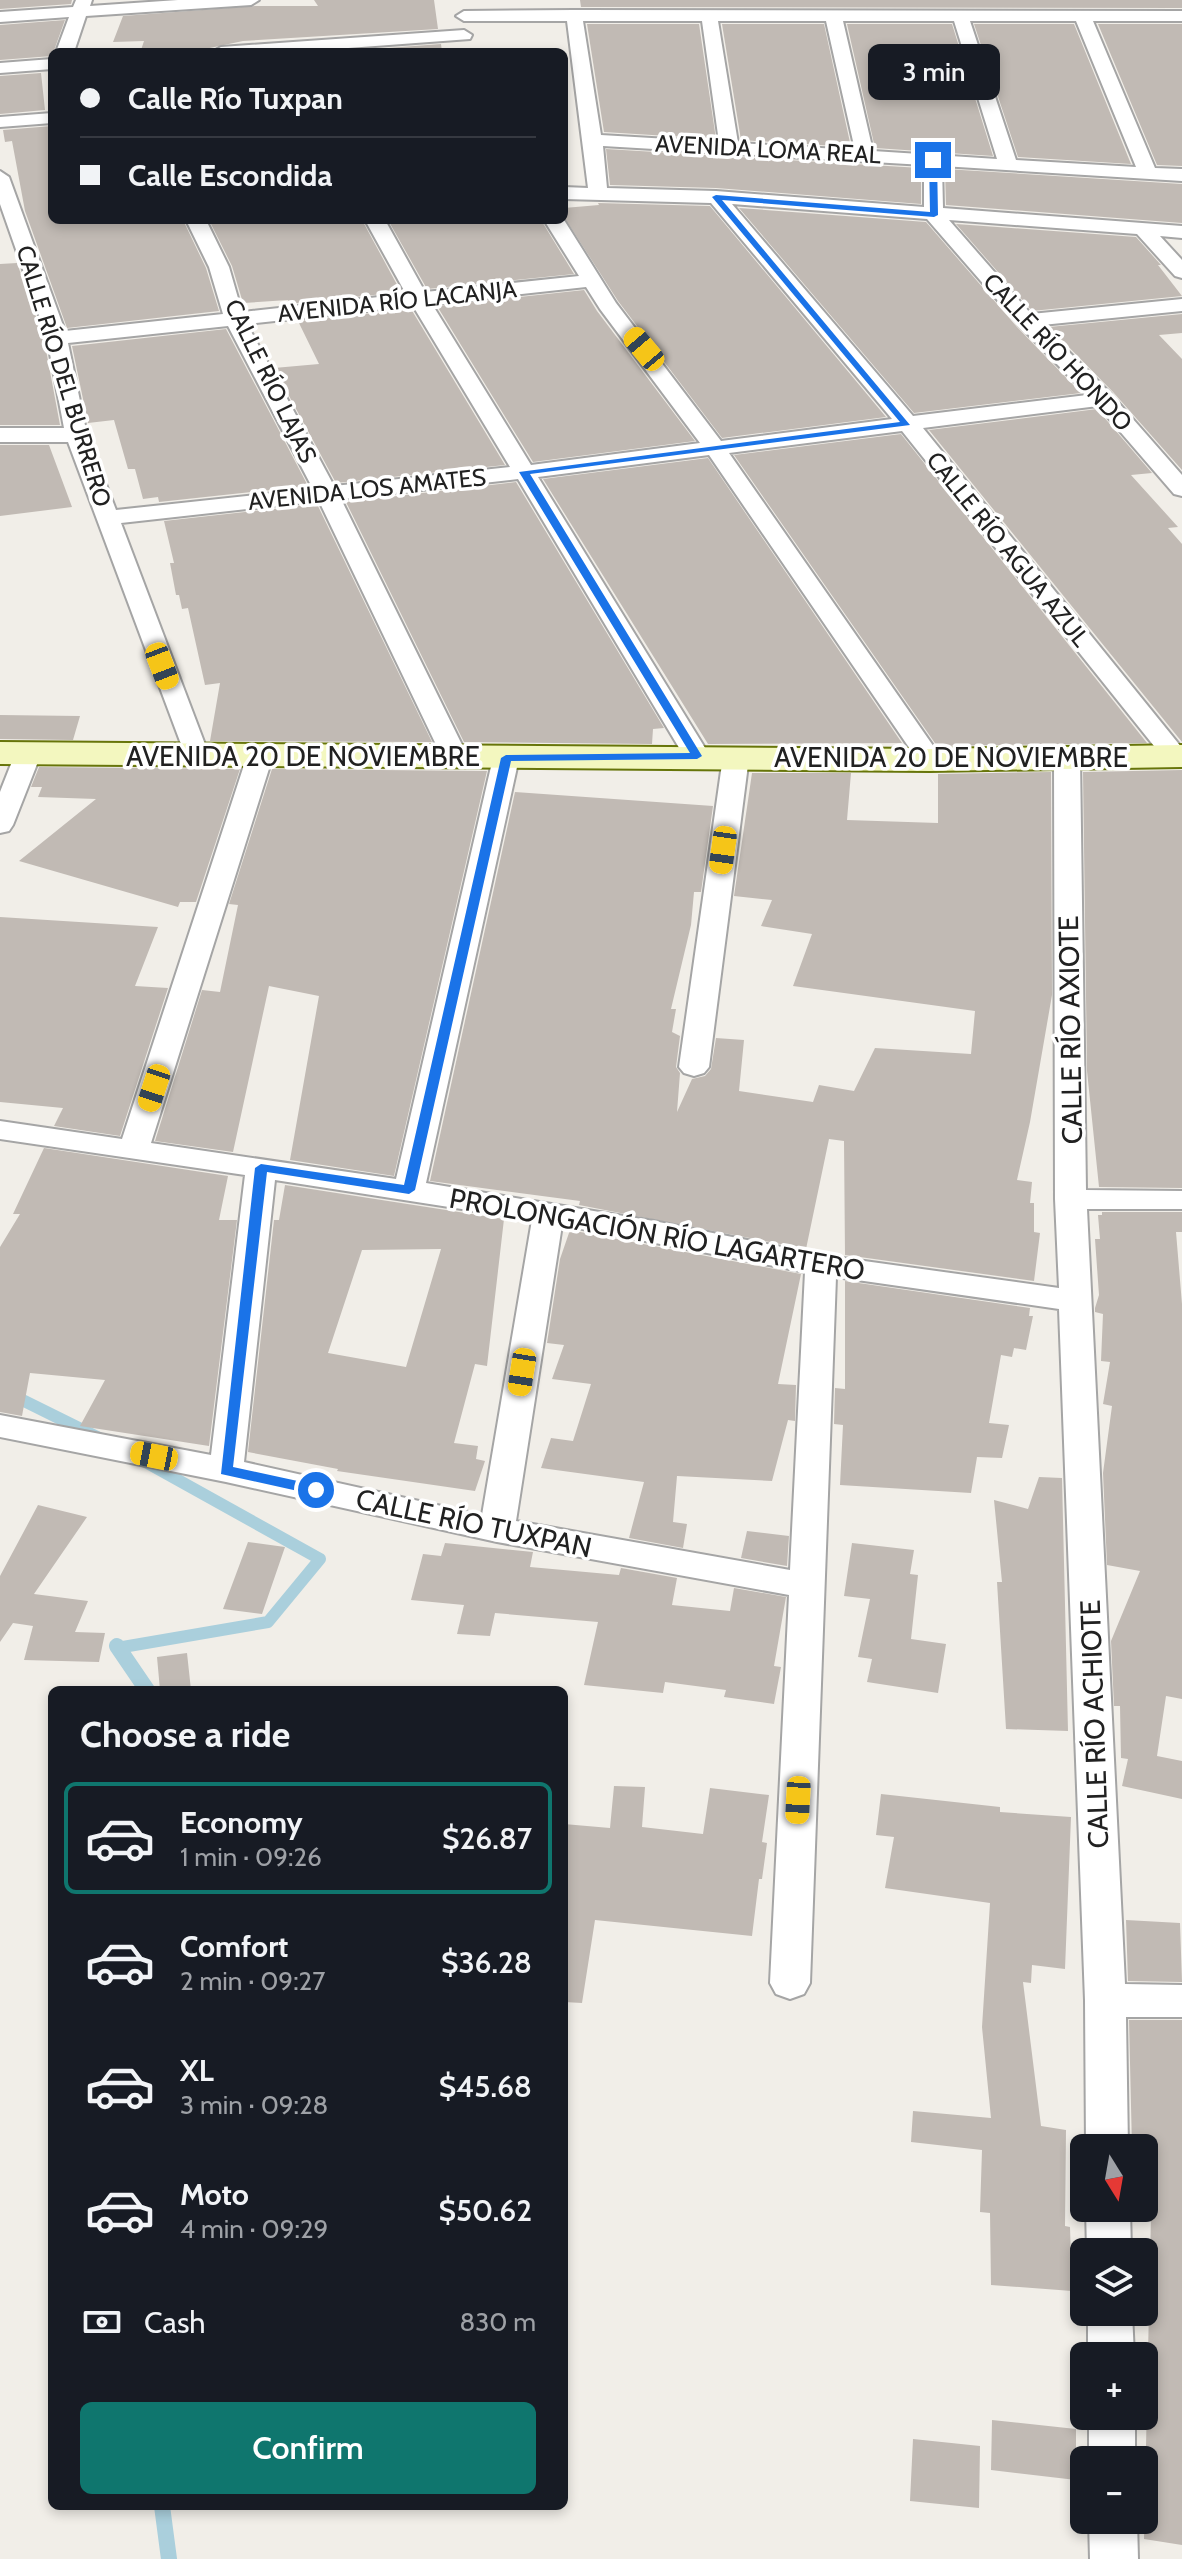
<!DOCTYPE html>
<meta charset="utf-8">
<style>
body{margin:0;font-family:Cabin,sans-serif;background:#20242c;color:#f1f3f6;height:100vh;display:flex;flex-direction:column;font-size:30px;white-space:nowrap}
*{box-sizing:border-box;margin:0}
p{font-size:26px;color:#9ea1a6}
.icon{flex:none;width:44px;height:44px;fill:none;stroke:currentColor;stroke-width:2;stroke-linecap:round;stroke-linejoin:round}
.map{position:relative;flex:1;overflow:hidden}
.details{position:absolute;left:48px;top:1686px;width:520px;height:824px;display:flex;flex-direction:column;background:#171b24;border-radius:12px;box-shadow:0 4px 12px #0003}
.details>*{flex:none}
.hud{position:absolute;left:48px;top:48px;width:520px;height:176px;border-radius:12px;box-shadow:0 4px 12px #0003;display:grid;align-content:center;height:176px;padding:0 32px;background:#171b24}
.needle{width:52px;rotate:169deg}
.fabs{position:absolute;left:1070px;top:2134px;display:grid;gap:16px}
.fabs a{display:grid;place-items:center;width:88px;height:88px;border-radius:12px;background:#171b24;box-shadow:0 4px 12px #0003;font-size:40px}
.end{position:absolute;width:36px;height:36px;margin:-18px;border:10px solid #1a73e8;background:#fff;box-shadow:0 0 0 4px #fff}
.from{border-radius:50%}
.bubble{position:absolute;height:56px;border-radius:12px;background:#171b24;box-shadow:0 4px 12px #0003;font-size:26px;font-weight:600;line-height:56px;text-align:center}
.car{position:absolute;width:24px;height:48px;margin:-24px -12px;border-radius:10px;box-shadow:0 0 6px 2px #0007;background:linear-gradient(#f5c518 24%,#345 0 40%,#f5c518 0 76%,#345 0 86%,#f5c518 0)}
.hud b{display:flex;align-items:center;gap:28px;height:76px;font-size:30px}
.hud b+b{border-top:2px solid #363941}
.hud i{width:20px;height:20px;background:#f1f3f6}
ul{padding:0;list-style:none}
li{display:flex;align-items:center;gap:24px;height:112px;margin:0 16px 12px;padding:0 16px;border:4px solid transparent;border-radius:12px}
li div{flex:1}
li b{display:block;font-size:30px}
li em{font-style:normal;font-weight:600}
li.selected{border-color:#0f766e}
li>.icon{width:72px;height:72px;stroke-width:1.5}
h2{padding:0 32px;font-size:36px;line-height:96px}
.pay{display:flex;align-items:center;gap:20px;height:88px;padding:0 32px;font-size:30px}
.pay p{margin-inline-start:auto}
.cta{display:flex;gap:16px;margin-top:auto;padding:16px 32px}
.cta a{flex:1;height:92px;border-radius:12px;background:#0f766e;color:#fff;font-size:32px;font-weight:600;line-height:92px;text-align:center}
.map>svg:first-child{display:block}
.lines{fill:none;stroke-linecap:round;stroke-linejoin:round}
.stream-far1{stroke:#aacfdc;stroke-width:12}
.stream{stroke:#aacfdc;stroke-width:16}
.building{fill:#c1bab4;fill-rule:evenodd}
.street-casing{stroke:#a5a5a5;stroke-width:4}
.secondary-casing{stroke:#67750a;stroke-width:4}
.street{fill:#fff;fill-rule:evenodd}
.secondary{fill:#f3f7bf;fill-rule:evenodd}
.route{fill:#1a73e8}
.labels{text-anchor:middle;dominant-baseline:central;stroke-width:7;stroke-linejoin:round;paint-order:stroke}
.far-street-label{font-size:24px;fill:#212121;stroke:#fff}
.street-label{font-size:28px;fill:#212121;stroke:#fff}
</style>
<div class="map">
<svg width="1182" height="2559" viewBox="0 0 1182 2559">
<rect width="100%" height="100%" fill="#f1eee8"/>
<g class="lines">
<!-- stream-far1 -->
<path class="stream-far1" d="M0,1389L101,1439
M117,1648L268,1622L320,1559L142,1460"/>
<!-- stream -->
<path class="stream" d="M117,1646L147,1690
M162,2506L169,2559"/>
</g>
<!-- building -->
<path class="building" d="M0,0H72L71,4L0,9Z
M314,0H434L438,29L243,41L200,50H141L144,41L113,42L123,16L255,6H318Z
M580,0H1182V8L581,7Z
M65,20L52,56L0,60V25Z
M587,24H699L716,139L604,132Z
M722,24H824L851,147L741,140Z
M847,24H952L993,156L875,148Z
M974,24H1074L1131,164L1018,157Z
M1098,24H1182V166L1157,165Z
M441,44L442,52H335Z
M41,73L45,110L0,114V76Z
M52,126V220H183L206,268L219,311L67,328L25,211L12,141L5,142L3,130Z
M606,149L921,168V204L716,188L610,185Z
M945,169L1182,184V223L946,205Z
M598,203L710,206L886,417L722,438L618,301L564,217V208L599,205Z
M739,208L926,222L1017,327L1081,393L914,413Z
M209,220H362L401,292L290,304L288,300L243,303L232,266Z
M388,220H541L574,274L427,289Z
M956,224L1136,237L1161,265H1158L1182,296L1032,311Z
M17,263L44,339L60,425H0V264Z
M584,290L597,311L695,441L533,462L437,306Z
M411,309L505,465L336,483L274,368L319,364L298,321Z
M1182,314V333L1159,335L1182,359V470L1113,392L1049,327Z
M226,329L308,486L159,502L158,497L143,499L135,469H128L114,420L88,423L72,346Z
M1097,409L1152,473L1131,475L1178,527L1168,528L1182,544V742L929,430Z
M901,434L1147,743L937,746L734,455Z
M0,445H49L72,507L0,516Z
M708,458L902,743L708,744L543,479Z
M516,482L664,728L653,729L652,744L464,742L346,502Z
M317,504L432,742L210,741L220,683L205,685L188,608L182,609L179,595H176L170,563H174L164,521Z
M0,715L80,716L73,740L0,739Z
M39,767L240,769L196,902H180L178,907L19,861L96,799L38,797L42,787H31Z
M272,769L487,771L394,1176L290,1160L319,996L269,986L233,1152L155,1141L202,990L220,992L238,905L229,904Z
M1182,770V1188L1099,1187L1087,1071L1083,772Z
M1051,772L1052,995L1030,1122L1017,1180L1032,1182L1030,1203H1034V1232L1040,1233L1034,1281L845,1255L844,1141L829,1139L806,1249L579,1205L580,1201L430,1181L515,792L713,806L701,892H694L691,925L671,1009H676L672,1032L680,1036L676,1067L680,1073L677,1112L692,1079L705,1076L711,1069L716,1038L744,1040L739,1091L813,1102L819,1085L854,1091L875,1048L971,1054L975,1011L793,986L812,934L761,926L772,900L734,896L752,773H851L847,820L938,823V774Z
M0,917L158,927L135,986L168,988L120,1136L54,1126L63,1108L0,1102Z
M44,1148L228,1176L219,1220H237L209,1446L80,1426L105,1380L30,1373L22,1416L0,1412V1247L20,1214H13Z
M285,1185L504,1219L487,1366L475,1364L454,1443L478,1446L476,1459L485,1461L475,1491L337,1471L338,1469L248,1452L274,1220H279ZM441,1249L406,1367L328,1353L362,1250Z
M1102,1212H1182V1232H1176L1182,1304V1699L1166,1696L1157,1756L1182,1761V1799L1122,1786L1128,1759L1121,1758L1120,1706H1114L1111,1641L1140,1571L1107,1565L1103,1473L1112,1406L1103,1404L1110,1362L1101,1361L1103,1314L1095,1312V1308L1099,1295L1095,1239H1100L1098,1215H1102Z
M570,1230L801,1274L778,1384L796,1385L795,1421L788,1420L772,1481L677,1476L673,1522L687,1524L683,1548L629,1538L644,1482L541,1468L551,1438L573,1441L591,1384L552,1379L564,1345L547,1343L560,1259Z
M845,1281L1030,1308L1029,1316H1033L1026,1350L1014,1348L1012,1357L1001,1355L989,1423L1009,1425L1002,1458L977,1457L971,1493L840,1485L843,1425L834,1424L835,1388L845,1389Z
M1039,1477L1062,1478L1068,1731L1006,1729L997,1582H1002L994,1500L1028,1509Z
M38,1505L87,1517L34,1594L88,1601L75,1632L105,1633L99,1662L24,1660L33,1626L13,1623L0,1642V1576Z
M747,1531L789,1536L787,1566L741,1558Z
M248,1542L285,1547L262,1614L223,1609Z
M445,1543L533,1552L530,1567L619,1575L621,1568L677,1578L672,1605L730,1611L734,1588L786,1597L774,1666L781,1667L774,1704L724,1697L726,1690L665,1682L663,1693L584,1685L598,1622L495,1613L490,1636L457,1634L464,1605L411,1600L423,1554L441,1556Z
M852,1543L914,1550L910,1574L918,1575L911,1639L946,1644L938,1693L867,1682L872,1659L858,1657L870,1599L844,1596Z
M187,1653L191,1690H160L157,1657Z
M614,1786L645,1787L642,1827L703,1834L710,1788L769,1795L762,1842L767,1843L762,1879H759L752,1936L595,1920L582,2003L564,2002V1824L610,1828Z
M881,1794L1000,1807V1812L1071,1817L1065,1969L1032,1965L1031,1983L1023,1982L1041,2126L1066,2130L1065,2226L1070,2227L1072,2291L991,2285L990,2213L980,2212L982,2150L911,2142L913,2111L991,2118L982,2027L990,1903L885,1888L894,1837L876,1835Z
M1126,1920L1180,1923L1182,1982L1128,1981Z
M1129,2020H1182V2545L1144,2539L1151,2215L1149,2166L1144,2165V2148H1132Z
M992,2420L1076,2429V2480L991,2470Z
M913,2439L980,2446L979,2508L910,2501Z"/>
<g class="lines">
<!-- street casing -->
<g class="street-casing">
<path id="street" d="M76,0H92L90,6L178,0H259L251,5L86,16L74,52H56L69,17L0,22V12L73,7Z
M574,10L1182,11V21H1093L1155,168L1182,169V181L942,166L943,208L1182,226V238L1160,236L1182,260V278L1175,276L1137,234L949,220L1031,314L1182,299V311L1042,325L1111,394L1182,475V496L1174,494L1098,406L923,428L1182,748V762L1166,761L902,431L729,453L943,760L939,765H921L709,455L538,477L710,756L706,761H688L684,756L518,479L341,499L468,757L464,762H446L442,757L319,501L121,523L209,755L205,760H187L68,442H0V428H64L47,338L0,204V171L9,177L65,331L223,314L209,267L186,220H206L229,267L242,312L406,294L365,220H385L425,292L579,276L544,220H564L616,303L721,441L892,419L711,203L564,199V187L588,188L567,21H464L456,16L464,11ZM583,21H702L719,142L601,135ZM718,21H826L855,150L738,143ZM843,21H954L997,159L873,151ZM970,21H1076L1136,167L1016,160ZM603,146L924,165V207L716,191L607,188ZM732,204L927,219L1019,325L1087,395L913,416ZM586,287L600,309L700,443L531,465L432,304ZM413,306L510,467L334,486L247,324ZM228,326L313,489L116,510L87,435L68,343Z
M464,30L472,35L470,39L294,52H212L221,47Z
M52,59V69L0,73V63Z
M52,113V123L0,127V117Z
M28,746L37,749L41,754L13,825L9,831L0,833V792L15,754L19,749Z
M260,748L269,751L273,756L151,1143L396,1179L493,758L497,753H515L519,758L426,1183L654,1221L821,1255L1059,1288L1055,1199L1054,758L1058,753H1076L1080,758L1086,1190L1182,1191V1209H1087L1125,1984L1182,1985V2017H1126L1128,2148H1086L1085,2000L1059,1309L836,1277L810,1983L804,1994L790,1999L776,1994L770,1983L789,1595L497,1542L226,1482L0,1437V1415L211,1455L245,1175L0,1139V1121L122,1139L247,756L251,751ZM275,1180L532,1220L482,1515L244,1462ZM562,1225L805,1272L790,1570L516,1521Z
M736,749L745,752L749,757L709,1067L704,1073L694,1076L684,1073L679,1067L723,757L727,752Z
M1086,2208H1130L1131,2252H1087Z
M1088,2312H1132L1134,2356H1088Z
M1089,2416H1135V2460H1089Z
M1089,2520H1137L1138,2559H1090Z"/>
</g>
<!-- secondary casing -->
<g class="secondary-casing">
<path id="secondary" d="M0,742L930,749L1182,745V767L930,771L0,764Z"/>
</g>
<!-- street -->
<use href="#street" class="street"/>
<!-- secondary -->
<use href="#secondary" class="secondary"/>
</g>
<!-- route -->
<path class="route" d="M933,158L937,160L938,215L934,217L722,200L910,425L530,474L702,756L697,759L511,761L415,1190L409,1194L267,1172L233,1467L316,1485L323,1490L316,1495L221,1474L255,1168L261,1164L404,1185L501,758L506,755L690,753L519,472L900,422L712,197L716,195L930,212L929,160Z"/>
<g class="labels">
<!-- far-street labels -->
<g class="far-street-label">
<text transform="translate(768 149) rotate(3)">AVENIDA LOMA REAL</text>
<text transform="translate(397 301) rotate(-6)">AVENIDA RÍO LACANJA</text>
<text transform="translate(1058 352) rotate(47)">CALLE RÍO HONDO</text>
<text transform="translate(64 376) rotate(73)">CALLE RÍO DEL BURRERO</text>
<text transform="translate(271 381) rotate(64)">CALLE RÍO LAJAS</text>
<text transform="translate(367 489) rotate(-6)">AVENIDA LOS AMATES</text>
<text transform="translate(1008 549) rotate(51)">CALLE RÍO AGUA AZUL</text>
</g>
<!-- street labels -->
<g class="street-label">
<text x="303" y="756">AVENIDA 20 DE NOVIEMBRE</text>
<text x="951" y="757">AVENIDA 20 DE NOVIEMBRE</text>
<text transform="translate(1070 1030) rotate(-91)">CALLE RÍO AXIOTE</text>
<text transform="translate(657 1234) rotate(10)">PROLONGACIÓN RÍO LAGARTERO</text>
<text transform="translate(474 1523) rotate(12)">CALLE RÍO TUXPAN</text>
<text transform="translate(1094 1724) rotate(-92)">CALLE RÍO ACHIOTE</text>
</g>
</g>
</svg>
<div class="fabs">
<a><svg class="needle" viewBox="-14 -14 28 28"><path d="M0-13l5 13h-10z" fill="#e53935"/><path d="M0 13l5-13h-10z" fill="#9ea1a6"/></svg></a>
<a><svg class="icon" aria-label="layers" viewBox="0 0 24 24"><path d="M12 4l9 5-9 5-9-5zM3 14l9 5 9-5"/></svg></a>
<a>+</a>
<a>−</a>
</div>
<i class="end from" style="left:316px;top:1490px"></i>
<i class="end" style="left:933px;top:160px"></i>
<div class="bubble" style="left:868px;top:44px;width:132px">3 min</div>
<i class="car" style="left:644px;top:349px;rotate:320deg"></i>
<i class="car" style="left:162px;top:666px;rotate:159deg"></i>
<i class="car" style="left:723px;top:850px;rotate:188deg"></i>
<i class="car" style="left:154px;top:1088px;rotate:198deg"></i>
<i class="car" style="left:522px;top:1372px;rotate:189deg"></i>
<i class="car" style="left:154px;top:1456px;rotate:281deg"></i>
<i class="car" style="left:798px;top:1800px;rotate:183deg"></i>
<div class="hud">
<b><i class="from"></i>Calle Río Tuxpan</b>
<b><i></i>Calle Escondida</b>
</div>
<section class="details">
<h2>Choose a ride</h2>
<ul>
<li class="selected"><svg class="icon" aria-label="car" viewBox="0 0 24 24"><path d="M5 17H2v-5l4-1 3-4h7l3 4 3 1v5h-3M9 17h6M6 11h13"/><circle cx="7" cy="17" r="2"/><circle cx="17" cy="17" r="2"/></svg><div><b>Economy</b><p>1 min · 09:26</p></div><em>$26.87</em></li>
<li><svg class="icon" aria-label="car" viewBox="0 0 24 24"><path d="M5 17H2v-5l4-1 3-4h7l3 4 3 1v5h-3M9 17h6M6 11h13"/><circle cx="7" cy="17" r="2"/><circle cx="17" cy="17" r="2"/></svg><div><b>Comfort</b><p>2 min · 09:27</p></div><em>$36.28</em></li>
<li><svg class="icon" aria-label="car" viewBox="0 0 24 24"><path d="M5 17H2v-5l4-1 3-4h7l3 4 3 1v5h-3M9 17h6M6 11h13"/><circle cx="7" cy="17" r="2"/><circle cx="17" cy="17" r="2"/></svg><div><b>XL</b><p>3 min · 09:28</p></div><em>$45.68</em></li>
<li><svg class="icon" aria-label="car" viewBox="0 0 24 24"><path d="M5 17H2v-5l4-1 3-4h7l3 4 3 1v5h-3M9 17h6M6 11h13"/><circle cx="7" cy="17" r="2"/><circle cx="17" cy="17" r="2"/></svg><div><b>Moto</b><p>4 min · 09:29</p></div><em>$50.62</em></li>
</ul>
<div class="pay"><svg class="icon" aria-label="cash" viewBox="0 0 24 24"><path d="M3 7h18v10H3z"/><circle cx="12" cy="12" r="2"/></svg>Cash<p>830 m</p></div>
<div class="cta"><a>Confirm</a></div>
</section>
</div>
